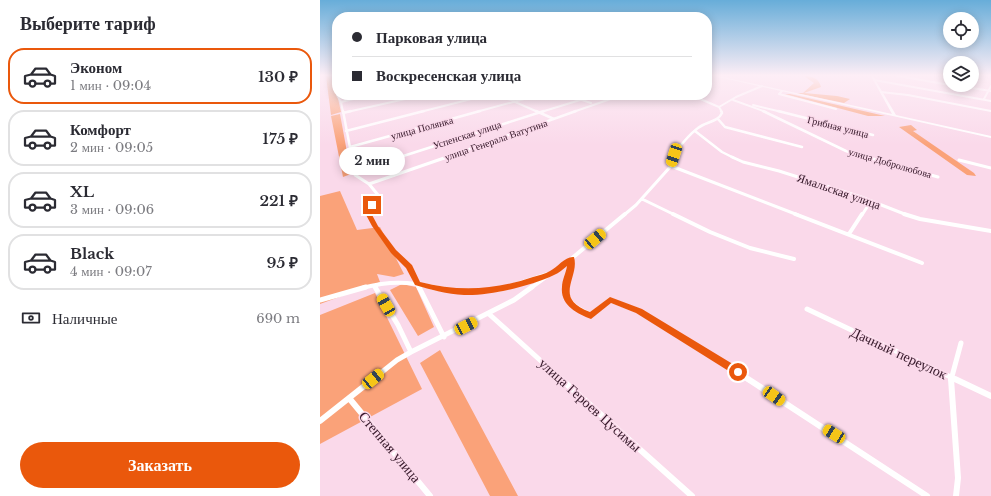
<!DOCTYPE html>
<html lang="ru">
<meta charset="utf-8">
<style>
body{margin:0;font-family:"Libre Baskerville",serif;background:#f2f2f3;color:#2b2b33;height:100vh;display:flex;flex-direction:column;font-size:15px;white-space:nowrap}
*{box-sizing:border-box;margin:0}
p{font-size:13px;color:#7c7c81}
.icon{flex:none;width:22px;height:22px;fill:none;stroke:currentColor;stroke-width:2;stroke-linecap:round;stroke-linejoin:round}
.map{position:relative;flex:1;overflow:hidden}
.details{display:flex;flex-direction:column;background:#fff;width:320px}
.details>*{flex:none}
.hud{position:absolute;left:12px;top:12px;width:380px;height:88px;border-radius:16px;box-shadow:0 2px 10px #0003;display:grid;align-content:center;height:88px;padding:0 20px;background:#fff}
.buttons{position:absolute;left:623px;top:12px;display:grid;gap:8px}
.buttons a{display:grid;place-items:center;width:36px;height:36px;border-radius:50%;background:#fff;box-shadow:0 2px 10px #0003;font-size:20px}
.end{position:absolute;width:18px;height:18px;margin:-9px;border:5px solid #ea580c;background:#fff;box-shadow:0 0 0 2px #fff}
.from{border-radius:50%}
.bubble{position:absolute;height:28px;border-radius:14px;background:#fff;box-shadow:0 2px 10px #0003;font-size:13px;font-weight:600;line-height:28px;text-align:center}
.car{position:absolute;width:12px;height:24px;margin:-12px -6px;border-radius:5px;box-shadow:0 0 3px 1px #0007;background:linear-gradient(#f5c518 24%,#345 0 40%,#f5c518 0 76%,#345 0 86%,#f5c518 0)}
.hud b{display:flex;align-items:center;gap:14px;height:38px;font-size:15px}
.hud b+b{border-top:1px solid #e1e1e2}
.hud i{width:10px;height:10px;background:#2b2b33}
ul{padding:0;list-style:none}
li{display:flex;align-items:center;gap:12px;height:56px;margin:0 8px 6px;padding:0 12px;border:2px solid #e1e1e2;border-radius:16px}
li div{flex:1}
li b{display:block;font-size:15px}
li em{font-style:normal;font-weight:600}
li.selected{border-color:#ea580c}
li>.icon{width:36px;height:36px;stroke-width:1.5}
h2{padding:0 20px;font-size:18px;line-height:48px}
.pay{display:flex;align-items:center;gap:10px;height:44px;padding:0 20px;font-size:15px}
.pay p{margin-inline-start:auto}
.primary-button{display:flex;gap:8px;margin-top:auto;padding:8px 20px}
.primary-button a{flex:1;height:46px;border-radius:24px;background:#ea580c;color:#fff;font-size:16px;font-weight:600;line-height:46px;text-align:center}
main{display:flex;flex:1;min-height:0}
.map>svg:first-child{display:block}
.green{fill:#faa279}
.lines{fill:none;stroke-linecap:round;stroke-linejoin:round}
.street-far5{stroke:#fff;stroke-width:2}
.street-far4{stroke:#fff;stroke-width:2.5}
.street-far3{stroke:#fff;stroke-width:3}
.street-far2{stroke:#fff;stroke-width:4}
.street-far1{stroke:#fff;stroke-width:5}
.street{stroke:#fff;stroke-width:6}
.secondary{fill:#fff;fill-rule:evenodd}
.route{fill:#ea580c}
.labels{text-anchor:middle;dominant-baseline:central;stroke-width:3;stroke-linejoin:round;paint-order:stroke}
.far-street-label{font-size:10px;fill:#341728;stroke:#fad9ea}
.street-label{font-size:12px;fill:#341728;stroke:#fad9ea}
.near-street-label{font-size:14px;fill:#341728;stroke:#fad9ea}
</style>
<main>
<section class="details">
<h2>Выберите тариф</h2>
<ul>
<li class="selected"><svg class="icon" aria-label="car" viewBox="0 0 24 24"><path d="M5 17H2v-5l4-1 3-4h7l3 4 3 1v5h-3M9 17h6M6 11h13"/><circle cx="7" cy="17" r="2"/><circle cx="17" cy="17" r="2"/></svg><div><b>Эконом</b><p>1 мин · 09:04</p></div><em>130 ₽</em></li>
<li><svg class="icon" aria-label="car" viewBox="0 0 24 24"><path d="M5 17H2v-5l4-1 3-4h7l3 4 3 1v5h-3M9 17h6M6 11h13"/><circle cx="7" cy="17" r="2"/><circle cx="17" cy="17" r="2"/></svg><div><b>Комфорт</b><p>2 мин · 09:05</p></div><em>175 ₽</em></li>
<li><svg class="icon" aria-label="car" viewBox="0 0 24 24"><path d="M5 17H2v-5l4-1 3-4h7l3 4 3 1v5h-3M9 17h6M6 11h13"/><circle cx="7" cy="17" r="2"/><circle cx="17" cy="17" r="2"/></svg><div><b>XL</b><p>3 мин · 09:06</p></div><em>221 ₽</em></li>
<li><svg class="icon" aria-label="car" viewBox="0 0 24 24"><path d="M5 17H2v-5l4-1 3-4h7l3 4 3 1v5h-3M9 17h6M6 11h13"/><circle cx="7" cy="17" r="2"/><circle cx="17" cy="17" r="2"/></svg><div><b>Black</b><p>4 мин · 09:07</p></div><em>95 ₽</em></li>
</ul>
<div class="pay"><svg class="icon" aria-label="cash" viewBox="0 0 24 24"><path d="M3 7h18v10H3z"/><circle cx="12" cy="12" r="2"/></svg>Наличные<p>690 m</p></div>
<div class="primary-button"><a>Заказать</a></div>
</section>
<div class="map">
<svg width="671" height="496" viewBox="0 0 671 496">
<rect width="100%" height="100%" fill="#fad9ea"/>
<!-- green -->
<path class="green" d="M6,76H13L21,112L11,115Z
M484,76C492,76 499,78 501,87L484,93L517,96L530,99L524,103L476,93H483L494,83Z
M465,94H470L565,116H548Z
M20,114L31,174L23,177L11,116Z
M591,125L597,130L593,131L654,173L656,176L647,175L579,127Z
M20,191L37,230L60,227L84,274L74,277L57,274L60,282L0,304V196Z
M82,284L96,287L114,327L98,336L70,290Z
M55,293L102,389L0,444V315Z
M120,350L198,496H170L100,363Z"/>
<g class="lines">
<!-- street-far5 -->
<path class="street-far5" d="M13,76L17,94
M578,76L630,85
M554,80L671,101
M633,85L671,91
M462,91L459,94L516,109
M561,92L588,95L671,111
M17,95L21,102L23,112
M179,95L218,112
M247,95L271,103
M371,95L399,107
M664,99L671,86
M413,100L446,112
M21,102L50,95
M433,105L462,112
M27,112L103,95
M100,112L167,95
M156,112L219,95
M221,112L260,100
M253,112L302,95
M402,112L399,107L416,97L442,86"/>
<!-- street-far4 -->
<path class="street-far4" d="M23,111L32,158
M216,111L234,119
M443,111L526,151L549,158
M458,111L553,135
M23,113L31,111
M398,119L405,127L482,147
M26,131L104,111
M375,131L402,152L414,158
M30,147L160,111
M77,158L224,111
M124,158L256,111
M353,158C356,149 371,133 378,128C385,122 398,122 402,113L401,111"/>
<!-- street-far3 -->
<path class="street-far3" d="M31,157L35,175L49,184L58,195L48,213L49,215
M412,157L423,162L459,171L541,197L587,215
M546,157L618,177
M639,160L671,168
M351,166L478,215
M34,171L80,157
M49,184L127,157
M322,199L355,215
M304,215L316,205L351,166L354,157
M542,215L551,201"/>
<!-- street-far2 -->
<path class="street-far2" d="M49,214L55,226L73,251L89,267L99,288
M353,214L390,232L430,248L474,259
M475,214L602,263
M584,214L600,219L671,231
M529,234L542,214
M55,286L56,288
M42,288C69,281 88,281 116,288
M184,288L228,274
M211,288L251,259L305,214
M246,288L251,259"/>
<!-- street-far1 -->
<path class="street-far1" d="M99,287L124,337
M111,287C138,293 162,293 189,287
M246,287C246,303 257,309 271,315L290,300L319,311L429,380
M0,300L46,287
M487,309L637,380
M169,314L242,380
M91,352L194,300L212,287
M52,380L77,360L91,352L78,325L55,287
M631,380L641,343"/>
<!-- street -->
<path class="street" d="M241,379L372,496
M428,379L607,496
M631,379L638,478L636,496
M635,379L671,396
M29,398L110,496
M0,421L53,379"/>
<!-- secondary -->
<path class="secondary" d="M394,76H398L572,114L551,76H553L576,115L671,136V138Z"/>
</g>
<!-- sky -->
<linearGradient id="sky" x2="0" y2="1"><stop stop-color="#67add9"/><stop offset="0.52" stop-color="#fdeef6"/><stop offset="1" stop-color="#fdeef6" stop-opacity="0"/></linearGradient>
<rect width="671" height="145" fill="url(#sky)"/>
<!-- route -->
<path class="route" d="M52,203L55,205L51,213L58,226L76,250L92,265L100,282C139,292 175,290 213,277C219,275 225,274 230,271C238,267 245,256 254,257C260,278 232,298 270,312L290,297L322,309L421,369L422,372L421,375L418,376L415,375L316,313L291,303L271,319C257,314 240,305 242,287C242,280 246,273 247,266C243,269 239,273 234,275C211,286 170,296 144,295C127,294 111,290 95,285L86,268L71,253L52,226L45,213L50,204Z"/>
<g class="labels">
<!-- far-street labels -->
<g class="far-street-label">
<text transform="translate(518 127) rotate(14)">Грибная улица</text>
<text transform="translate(102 128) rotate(-15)">улица Полянка</text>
<text transform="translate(147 135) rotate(-18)">Успенская улица</text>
<text transform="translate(176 140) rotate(-19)">улица Генерала Ватутина</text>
<text transform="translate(570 163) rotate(16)">улица Добролюбова</text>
</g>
<!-- street labels -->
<g class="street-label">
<text transform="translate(519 191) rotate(19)">Ямальская улица</text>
</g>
<!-- near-street labels -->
<g class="near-street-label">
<text transform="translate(579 353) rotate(25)">Дачный переулок</text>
<text transform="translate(270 405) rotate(42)">улица Героев Цусимы</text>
<text transform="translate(70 447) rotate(50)">Степная улица</text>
</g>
</g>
</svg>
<div class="buttons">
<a><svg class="icon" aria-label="locate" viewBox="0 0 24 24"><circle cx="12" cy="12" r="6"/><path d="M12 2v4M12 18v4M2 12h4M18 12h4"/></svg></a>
<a><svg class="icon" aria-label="layers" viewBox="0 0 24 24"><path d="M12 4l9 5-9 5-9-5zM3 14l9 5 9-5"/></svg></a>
</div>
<i class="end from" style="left:418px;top:372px"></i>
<i class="end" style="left:52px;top:205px"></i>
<div class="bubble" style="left:19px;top:147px;width:66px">2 мин</div>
<i class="car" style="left:354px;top:155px;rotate:198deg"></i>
<i class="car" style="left:275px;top:239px;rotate:50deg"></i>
<i class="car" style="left:66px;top:305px;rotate:330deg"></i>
<i class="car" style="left:146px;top:326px;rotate:63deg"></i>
<i class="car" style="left:53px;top:379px;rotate:51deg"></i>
<i class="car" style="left:454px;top:396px;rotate:124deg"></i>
<i class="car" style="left:514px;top:434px;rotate:302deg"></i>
<div class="hud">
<b><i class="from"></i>Парковая улица</b>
<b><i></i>Воскресенская улица</b>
</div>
</div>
</main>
